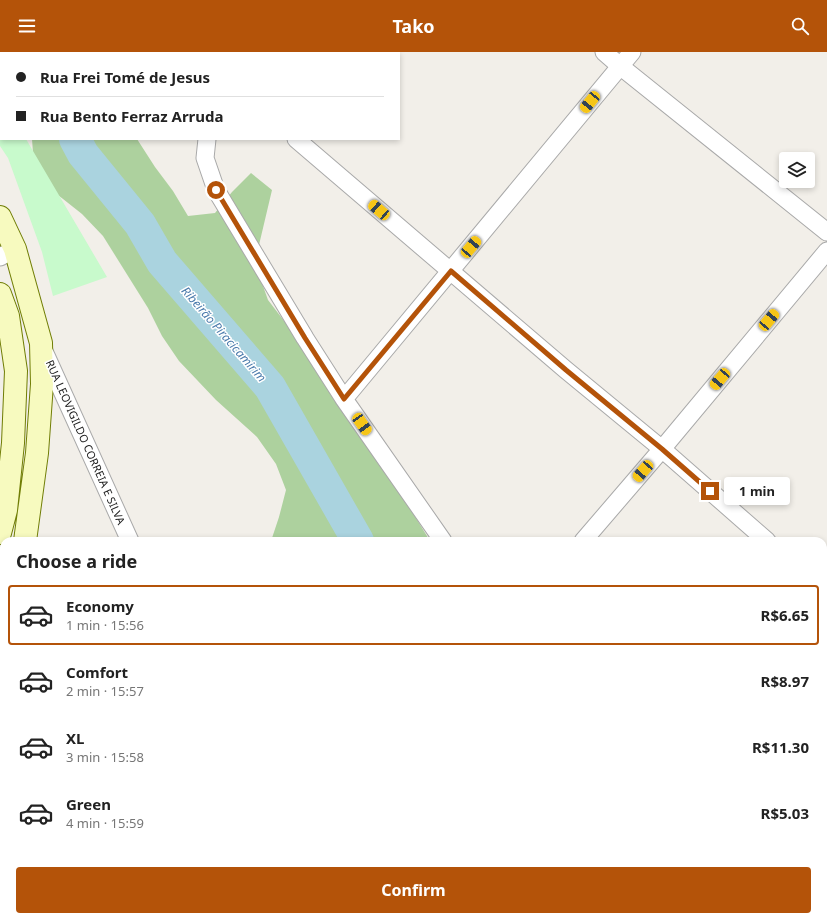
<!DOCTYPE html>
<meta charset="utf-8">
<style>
body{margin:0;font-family:"Noto Sans",sans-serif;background:#f6f6f6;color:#222;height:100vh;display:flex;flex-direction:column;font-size:15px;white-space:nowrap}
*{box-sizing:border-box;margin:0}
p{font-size:13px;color:#767676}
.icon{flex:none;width:22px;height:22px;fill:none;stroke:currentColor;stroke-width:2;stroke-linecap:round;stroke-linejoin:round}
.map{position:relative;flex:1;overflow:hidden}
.panel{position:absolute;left:0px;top:485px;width:827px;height:384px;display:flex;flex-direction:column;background:#fff;border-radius:12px 12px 0 0;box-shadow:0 2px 6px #0003}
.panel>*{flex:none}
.banner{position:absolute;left:0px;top:0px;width:400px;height:88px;box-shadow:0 2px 6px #0003;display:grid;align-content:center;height:88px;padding:0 16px;background:#fff}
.controls{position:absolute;left:779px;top:100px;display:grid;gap:8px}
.controls a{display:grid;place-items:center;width:36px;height:36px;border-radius:4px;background:#fff;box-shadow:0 2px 6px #0003;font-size:20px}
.end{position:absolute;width:18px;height:18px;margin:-9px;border:5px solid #b45309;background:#fff;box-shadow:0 0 0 2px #fff}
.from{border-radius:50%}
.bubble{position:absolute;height:28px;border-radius:4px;background:#fff;box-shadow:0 2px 6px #0003;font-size:13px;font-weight:700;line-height:28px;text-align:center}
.car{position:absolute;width:12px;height:24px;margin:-12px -6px;border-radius:5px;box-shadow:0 0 3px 1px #0007;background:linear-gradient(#f5c518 24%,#345 0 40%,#f5c518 0 76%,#345 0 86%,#f5c518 0)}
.banner b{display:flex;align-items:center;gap:14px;height:38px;font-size:15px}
.banner b+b{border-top:1px solid #e0e0e0}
.banner i{width:10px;height:10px;background:#222}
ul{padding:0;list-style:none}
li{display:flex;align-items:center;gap:12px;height:60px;margin:0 8px 6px;padding:0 8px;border:2px solid transparent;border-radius:4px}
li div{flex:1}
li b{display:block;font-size:15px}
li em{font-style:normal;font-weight:700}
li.active{border-color:#b45309}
li>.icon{width:36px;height:36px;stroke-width:1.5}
h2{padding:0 16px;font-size:18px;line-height:48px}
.primary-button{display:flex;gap:8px;margin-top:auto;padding:8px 16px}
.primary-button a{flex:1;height:46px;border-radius:4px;background:#b45309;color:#fff;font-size:16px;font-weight:700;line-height:46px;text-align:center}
header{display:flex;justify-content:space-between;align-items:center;height:52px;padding:0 16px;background:#b45309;color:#fff;font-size:18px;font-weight:700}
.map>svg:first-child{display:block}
.education{fill:#ffffe5}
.forest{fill:#add19e}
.park{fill:#c8facc}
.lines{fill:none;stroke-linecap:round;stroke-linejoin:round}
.river{stroke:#aad3df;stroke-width:32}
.service-casing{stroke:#a9a9a9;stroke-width:11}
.minor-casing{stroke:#a9a9a9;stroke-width:19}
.secondary-casing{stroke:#707d05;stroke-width:24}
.path{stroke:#fa8072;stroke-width:2.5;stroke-dasharray:2 2;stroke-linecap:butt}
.service{stroke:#fff;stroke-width:9}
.minor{stroke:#fff;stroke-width:17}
.secondary{stroke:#f7fabf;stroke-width:22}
.route{stroke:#b45309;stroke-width:5}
.labels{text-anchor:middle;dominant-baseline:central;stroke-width:3;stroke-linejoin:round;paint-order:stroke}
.street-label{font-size:11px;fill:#222;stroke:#fff}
.water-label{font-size:12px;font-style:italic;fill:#4a7aab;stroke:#fff}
</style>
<header><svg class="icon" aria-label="menu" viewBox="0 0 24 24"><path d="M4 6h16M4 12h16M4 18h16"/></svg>Tako<svg class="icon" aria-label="search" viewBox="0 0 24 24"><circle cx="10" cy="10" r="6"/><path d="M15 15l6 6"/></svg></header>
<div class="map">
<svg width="827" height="869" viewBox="0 0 827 869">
<rect width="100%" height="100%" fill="#f2efe9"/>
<!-- education -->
<path class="education" d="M9,865H455L458,869H11Z"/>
<!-- forest -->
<path class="forest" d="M0,0H87L88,1H1V22Z
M32,87H137L155,115L173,139L188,164L215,161L232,140L251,121L272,138L259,193L258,220L268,248L301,291L383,412L430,489H271L279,465L286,438L276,412L257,385L216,348L179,309L162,284L148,256L103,184L82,162L39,128L33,101Z
M4,746V859L0,862V760Z
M823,832L827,834V869H593L585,865H823Z
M460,865H498C487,869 471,869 460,865Z"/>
<!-- park -->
<path class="park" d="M0,38L1,87H26L107,225L53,244L42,200L8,106L0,94Z"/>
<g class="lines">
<!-- river -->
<path class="river" d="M33,0V1
M75,87L83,102L140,172L162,210L270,335L358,489
M795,865L804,869"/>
<!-- service casing -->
<g class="service-casing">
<path id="service" d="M0,674H4"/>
</g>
<!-- minor casing -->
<g class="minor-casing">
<path id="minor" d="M180,0L181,1
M604,0L620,14L827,180
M277,1L278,0
M207,87L205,106L216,138L305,286L344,347L443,489
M296,87L566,318L662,397L767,489
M0,205L15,197
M43,297L130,489
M344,347L632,0
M583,489L662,397L827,199
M823,543L827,547
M823,812L827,814"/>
</g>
<!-- secondary casing -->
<g class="secondary-casing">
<path id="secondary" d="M0,165L15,197L41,291L42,332L37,401L25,489
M0,242L8,264L16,319L13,391L6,458L0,481
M0,577L4,567"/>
</g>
<!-- path -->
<path class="path" d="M36,1L38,0
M0,16H1"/>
<!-- service -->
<use href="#service" class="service"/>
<!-- minor -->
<use href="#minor" class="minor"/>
<!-- secondary -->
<use href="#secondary" class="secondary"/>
</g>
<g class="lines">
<!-- route -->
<path class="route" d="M216,138L305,286L344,347L451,219L566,318L662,397L710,439"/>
</g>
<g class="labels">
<!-- street labels -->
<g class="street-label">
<text transform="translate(86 390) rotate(66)">RUA LEOVIGILDO CORREIA E SILVA</text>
</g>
<!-- water labels -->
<g class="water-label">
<text transform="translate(224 282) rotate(49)">Ribeirão Piracicamirim</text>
</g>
</g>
</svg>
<div class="controls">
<a><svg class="icon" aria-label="layers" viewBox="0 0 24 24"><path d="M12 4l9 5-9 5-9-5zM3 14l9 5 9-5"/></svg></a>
</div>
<i class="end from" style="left:216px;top:138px"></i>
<i class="end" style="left:710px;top:439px"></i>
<div class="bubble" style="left:724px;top:425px;width:66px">1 min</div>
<i class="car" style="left:590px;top:50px;rotate:219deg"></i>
<i class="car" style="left:379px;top:158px;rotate:311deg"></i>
<i class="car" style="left:471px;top:195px;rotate:40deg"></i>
<i class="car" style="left:769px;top:268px;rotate:40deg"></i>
<i class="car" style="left:720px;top:327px;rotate:220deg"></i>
<i class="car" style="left:362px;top:372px;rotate:145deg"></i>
<i class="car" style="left:643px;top:419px;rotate:221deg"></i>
<div class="banner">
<b><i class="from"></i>Rua Frei Tomé de Jesus</b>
<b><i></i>Rua Bento Ferraz Arruda</b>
</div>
<section class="panel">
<h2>Choose a ride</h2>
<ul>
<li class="active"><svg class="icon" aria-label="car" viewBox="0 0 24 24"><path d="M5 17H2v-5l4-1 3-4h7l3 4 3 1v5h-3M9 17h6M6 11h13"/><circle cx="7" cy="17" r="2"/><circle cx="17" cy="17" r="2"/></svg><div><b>Economy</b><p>1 min · 15:56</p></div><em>R$6.65</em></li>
<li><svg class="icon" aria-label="car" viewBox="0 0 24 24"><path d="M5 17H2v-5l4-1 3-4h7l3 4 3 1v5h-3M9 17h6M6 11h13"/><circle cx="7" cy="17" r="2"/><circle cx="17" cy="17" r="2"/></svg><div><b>Comfort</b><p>2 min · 15:57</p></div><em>R$8.97</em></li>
<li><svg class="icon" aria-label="car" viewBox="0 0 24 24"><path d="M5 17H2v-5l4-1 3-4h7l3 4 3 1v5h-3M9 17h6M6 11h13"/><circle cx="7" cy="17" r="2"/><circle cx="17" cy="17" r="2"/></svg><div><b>XL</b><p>3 min · 15:58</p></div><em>R$11.30</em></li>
<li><svg class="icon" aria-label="car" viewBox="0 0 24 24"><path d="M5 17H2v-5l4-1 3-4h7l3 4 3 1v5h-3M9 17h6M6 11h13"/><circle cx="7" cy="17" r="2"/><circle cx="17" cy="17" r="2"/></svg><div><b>Green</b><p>4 min · 15:59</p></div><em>R$5.03</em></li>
</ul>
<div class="primary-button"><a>Confirm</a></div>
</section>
</div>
